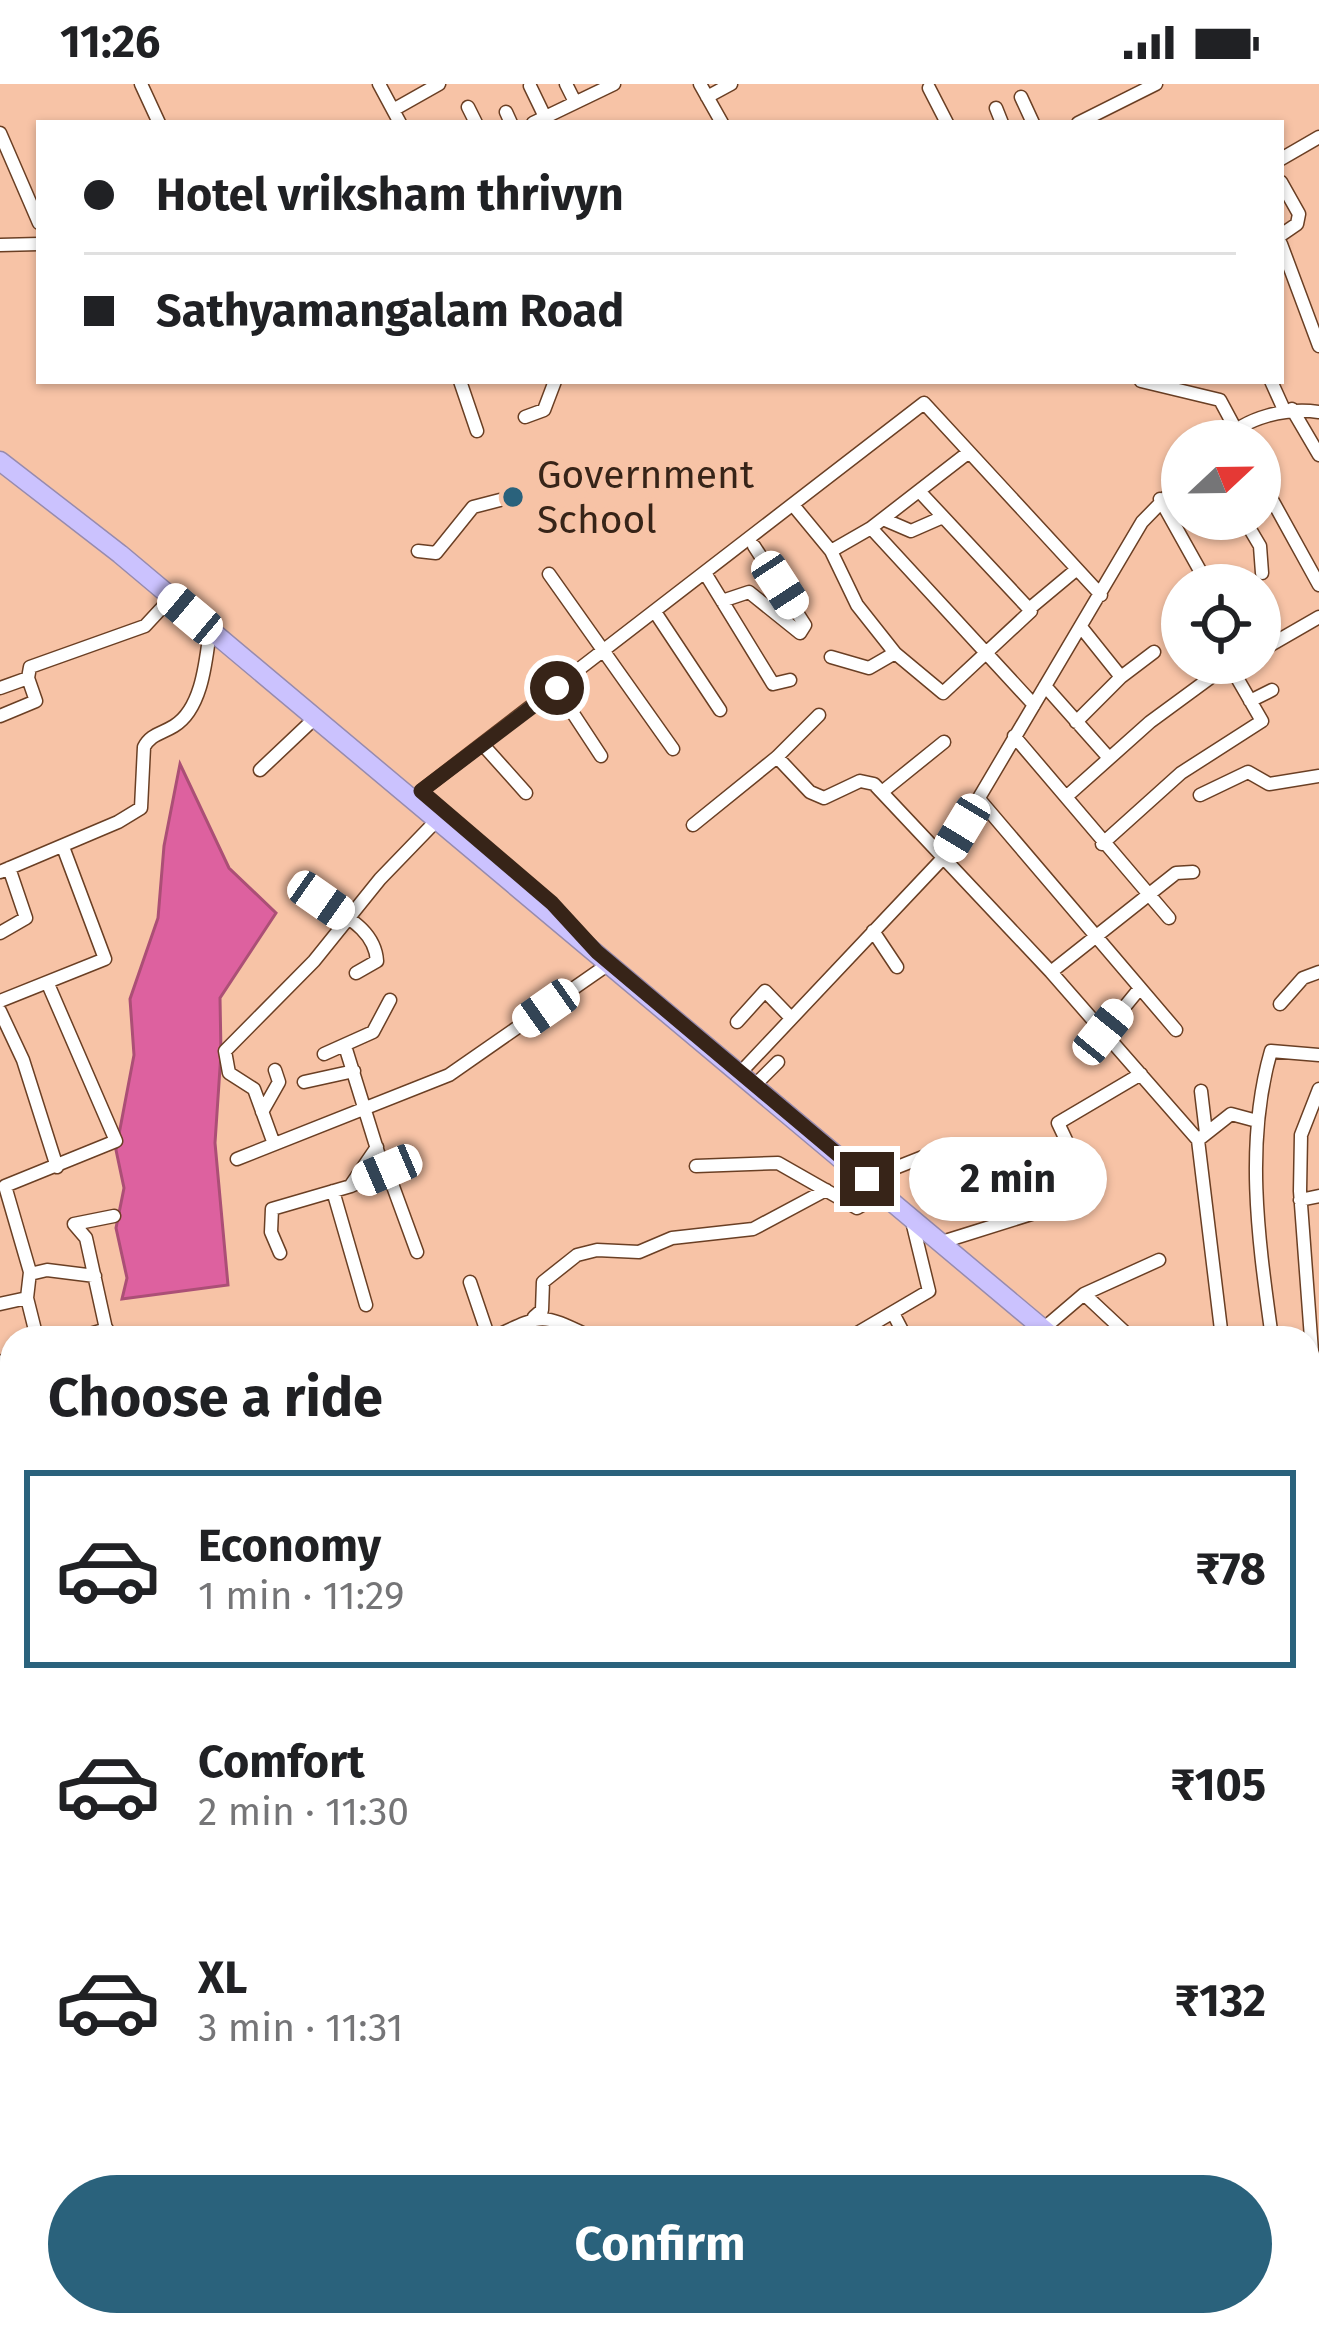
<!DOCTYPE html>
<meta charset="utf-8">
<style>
body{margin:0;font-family:"Fira Sans",sans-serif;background:#f6f6f6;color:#202124;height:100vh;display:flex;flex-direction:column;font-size:45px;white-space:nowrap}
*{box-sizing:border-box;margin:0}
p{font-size:39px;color:#757577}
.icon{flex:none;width:66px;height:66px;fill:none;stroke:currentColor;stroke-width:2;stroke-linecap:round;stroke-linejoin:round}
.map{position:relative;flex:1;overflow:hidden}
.details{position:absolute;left:0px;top:1242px;width:1320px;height:1011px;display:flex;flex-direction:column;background:#fff;border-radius:36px 36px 0 0;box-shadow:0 3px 9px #0004}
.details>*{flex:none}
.top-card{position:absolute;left:36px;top:36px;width:1248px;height:264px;border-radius:0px;box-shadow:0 3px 9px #0004;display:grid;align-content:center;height:264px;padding:0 48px;background:#fff}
.needle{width:78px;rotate:68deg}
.fabs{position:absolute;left:1161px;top:336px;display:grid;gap:24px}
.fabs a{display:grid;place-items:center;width:120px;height:120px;border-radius:50%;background:#fff;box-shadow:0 3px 9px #0004;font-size:60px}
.end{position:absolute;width:54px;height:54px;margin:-27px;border:15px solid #372418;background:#fff;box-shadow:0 0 0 6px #fff}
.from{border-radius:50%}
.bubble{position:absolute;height:84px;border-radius:42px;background:#fff;box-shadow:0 3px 9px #0004;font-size:39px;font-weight:700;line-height:84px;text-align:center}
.car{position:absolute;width:36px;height:72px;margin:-36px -18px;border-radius:15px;box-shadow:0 0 9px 3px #0007;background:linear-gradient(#fff 24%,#345 0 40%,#fff 0 76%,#345 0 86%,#fff 0)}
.top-card b{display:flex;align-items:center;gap:42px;height:114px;font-size:45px}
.top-card b+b{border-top:3px solid #e0e0e0}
.top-card i{width:30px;height:30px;background:#202124}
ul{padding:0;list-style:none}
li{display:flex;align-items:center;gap:36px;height:198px;margin:0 24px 18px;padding:0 24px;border:6px solid transparent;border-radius:0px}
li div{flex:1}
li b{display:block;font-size:45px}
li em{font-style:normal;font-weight:700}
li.on{border-color:#2a627c}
li>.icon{width:108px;height:108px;stroke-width:1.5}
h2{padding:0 48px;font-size:54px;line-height:144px}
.primary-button{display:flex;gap:24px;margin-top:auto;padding:24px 48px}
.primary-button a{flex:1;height:138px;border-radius:72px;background:#2a627c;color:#fff;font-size:48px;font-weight:700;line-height:138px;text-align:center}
.status{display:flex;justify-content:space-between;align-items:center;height:84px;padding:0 60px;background:#fff;direction:ltr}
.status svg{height:33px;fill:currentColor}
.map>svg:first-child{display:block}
.water{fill:#dd619f;stroke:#ab4f76;stroke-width:3}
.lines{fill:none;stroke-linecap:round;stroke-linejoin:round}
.stream{stroke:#ab4f76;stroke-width:3}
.minor-casing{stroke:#6a3f24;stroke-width:15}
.highway-casing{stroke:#978bae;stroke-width:21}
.minor{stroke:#fff;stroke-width:12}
.highway{stroke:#cbc2fe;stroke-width:18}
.route{stroke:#372418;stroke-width:15}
.poi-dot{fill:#2a627c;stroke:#f7c3a6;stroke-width:4.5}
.labels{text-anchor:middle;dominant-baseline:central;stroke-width:12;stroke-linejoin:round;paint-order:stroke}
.poi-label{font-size:39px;fill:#372418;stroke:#f7c3a6;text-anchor:start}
</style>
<div class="status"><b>11:26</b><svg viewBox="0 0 49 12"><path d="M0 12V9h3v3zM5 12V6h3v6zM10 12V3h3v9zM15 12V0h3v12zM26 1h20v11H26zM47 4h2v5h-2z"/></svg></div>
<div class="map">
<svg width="1319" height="2252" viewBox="0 0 1319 2252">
<rect width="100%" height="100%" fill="#f7c3a6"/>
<!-- water -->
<path class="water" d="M180,680L229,784L276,829L220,914L221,969L215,1059L228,1201L122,1215L127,1194L116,1144L124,1104L116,1066L134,971L130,915L158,834L164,762Z"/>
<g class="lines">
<!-- stream -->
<path class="stream" d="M1012,2241L1015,2252"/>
<!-- minor casing -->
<g class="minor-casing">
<path id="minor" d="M141,0L159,39
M379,0L400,39
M566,0L575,18
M700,0L722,39
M530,2L545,33
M929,4L947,39
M707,13L731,0
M1021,13L1033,39
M468,23L476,39
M996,24L1002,39
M393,26L439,0
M506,28L511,39
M533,39L614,0
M1078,39L1156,0
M0,49L39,139
M1281,75L1319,53
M1281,98L1299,130L1297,140L1281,151
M1281,160L1319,262
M0,161L39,160
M460,297L477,347
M1141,297L1220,316L1242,357
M1271,297L1285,328
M1292,325L1319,371
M525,333L544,326L555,297
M1224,357C1245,333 1288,323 1319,328
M1260,394L1319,501
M1160,415L1208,501
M793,421L831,467L857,521L895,569L943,609L1031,527L919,407
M883,435L911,447L943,433
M1244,435L1260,462L1262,489
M871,444L1034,621
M418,467L436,469L473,423L500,416
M831,467L871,444L969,368
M705,489L773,600L790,596
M549,490L673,665
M722,517L749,508L800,549L805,541L754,462
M1029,525L1077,485
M655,528L720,626
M1260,567L1319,533
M831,573L869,584L895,569
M1121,593L1154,568
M1045,602L1109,674
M0,604L28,594
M557,605L601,672
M1250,617L1272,606
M0,632L36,617L28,594L30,583L145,542L171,514
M1076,638L1121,593L1081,543
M1014,652L1169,834
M484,662L526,709
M777,673L810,708L824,714L860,697L874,700L1051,888L1198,1056L1222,1254
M260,686L315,634
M421,707L924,319L1101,511
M882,708L944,658
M1200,711L1248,688L1269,700L1319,692
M1066,713L1150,638L1229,580L1262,637L1181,689L1102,760
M979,715L1176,946
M693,741L777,673L819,631
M0,788L118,738L141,724L144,663C151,650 161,650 174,642C202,625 206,577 210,546
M321,816C345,832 375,846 377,877L356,889
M873,847L897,883
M0,849L26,834L9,784
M1051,888L1176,789L1193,788
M0,917L105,875L63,763
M1280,920L1303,894L1319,888
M0,927L23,976L57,1083
M737,938L765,907L791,934
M1104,948L1140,904
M345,962L381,1078L387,1086L417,1168
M324,970L373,948L390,916
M740,989L944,773L1142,438L1182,397
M304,998L354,987
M755,1001L778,978
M1201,1007L1206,1049
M262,1028L279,998L275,986
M1198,1056L1231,1030L1257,1037
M274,1060L254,1005L229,989L225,967L314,877L380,795L437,736
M237,1075L449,991L610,879
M696,1082L778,1079L857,1124L884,1109
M867,1095L938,1067
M351,1101L377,1063
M333,1107L366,1221
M1300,1116L1319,1112
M942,1158L1092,1111L1058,1039L1141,990
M280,1169L271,1148L272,1125L351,1102L410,1076
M30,1190L47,1186L95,1192
M470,1198L489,1254
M1084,1210L1131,1254
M27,1214L37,1254
M0,1220L27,1214L30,1188L5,1102L116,1057L48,900
M894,1231L906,1254
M534,1233L542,1226L543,1198L577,1171L597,1166L639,1168L672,1154L753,1145L826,1106
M1043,1245L1084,1210L1159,1176
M76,1254L107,1245
M108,1254L86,1154L74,1140L114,1132
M492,1254C545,1229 540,1229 593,1254
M849,1254L929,1207L911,1133
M1272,1254C1259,1159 1244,1061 1271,967L1319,971
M0,1278L12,1274
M1312,1297L1319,1369
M1308,1299L1312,1297L1313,1281L1300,1107L1301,1051L1319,1005
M2,1380L12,1454
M0,1468L12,1466
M8,1503L12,1516
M1308,1518L1319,1534
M1308,1601L1319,1599
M1308,1817L1315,1815L1316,1778L1319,1777
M1308,1828L1319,1852
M1308,1884L1319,1878
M1308,2010L1319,2013
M1308,2163L1319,2158
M0,2228L9,2249
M319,2241L323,2252
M395,2241L399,2252
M462,2241L466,2252
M520,2241L524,2252
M582,2241L585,2252
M764,2241L769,2252
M833,2241L839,2252
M1053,2241L1057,2252
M1113,2241L1118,2252
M904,2248L918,2241
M972,2252L987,2241"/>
</g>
<!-- highway casing -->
<g class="highway-casing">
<path id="highway" d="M0,377L120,470L1054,1254
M1308,1409L1319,1412"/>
</g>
<!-- minor -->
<use href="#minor" class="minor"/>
<!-- highway -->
<use href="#highway" class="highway"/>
</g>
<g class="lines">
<!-- route -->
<path class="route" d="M557,604L421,707L552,819L597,868L867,1095"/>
</g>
<!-- markers -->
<circle class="poi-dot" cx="513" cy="413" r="12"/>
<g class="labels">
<!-- poi labels -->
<g class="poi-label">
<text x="537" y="391">Government<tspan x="537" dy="45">School</tspan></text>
</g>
</g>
</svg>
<div class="fabs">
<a><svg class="needle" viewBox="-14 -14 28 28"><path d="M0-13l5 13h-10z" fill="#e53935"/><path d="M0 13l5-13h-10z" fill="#757577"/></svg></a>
<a><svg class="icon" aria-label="locate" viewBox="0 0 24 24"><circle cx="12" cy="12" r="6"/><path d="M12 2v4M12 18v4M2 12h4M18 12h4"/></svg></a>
</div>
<i class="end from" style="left:557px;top:604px"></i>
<i class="end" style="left:867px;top:1095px"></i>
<div class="bubble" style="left:909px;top:1053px;width:198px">2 min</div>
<i class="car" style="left:780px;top:501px;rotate:147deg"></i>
<i class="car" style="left:190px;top:530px;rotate:310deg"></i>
<i class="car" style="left:962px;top:744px;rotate:211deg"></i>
<i class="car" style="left:321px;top:816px;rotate:125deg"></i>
<i class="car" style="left:546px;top:924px;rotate:235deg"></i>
<i class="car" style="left:1103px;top:948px;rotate:39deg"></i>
<i class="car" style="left:387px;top:1086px;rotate:247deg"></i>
<div class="top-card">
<b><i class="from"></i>Hotel vriksham thrivyn</b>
<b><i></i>Sathyamangalam Road</b>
</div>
<section class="details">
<h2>Choose a ride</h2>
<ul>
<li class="on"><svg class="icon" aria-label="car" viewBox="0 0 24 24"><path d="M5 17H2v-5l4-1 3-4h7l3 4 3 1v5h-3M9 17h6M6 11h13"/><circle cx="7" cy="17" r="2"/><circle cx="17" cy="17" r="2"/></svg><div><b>Economy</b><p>1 min · 11:29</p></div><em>₹78</em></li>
<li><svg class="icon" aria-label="car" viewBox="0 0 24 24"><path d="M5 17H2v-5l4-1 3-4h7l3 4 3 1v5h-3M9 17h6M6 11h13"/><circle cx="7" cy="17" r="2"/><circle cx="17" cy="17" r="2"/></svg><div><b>Comfort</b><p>2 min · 11:30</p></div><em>₹105</em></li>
<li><svg class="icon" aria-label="car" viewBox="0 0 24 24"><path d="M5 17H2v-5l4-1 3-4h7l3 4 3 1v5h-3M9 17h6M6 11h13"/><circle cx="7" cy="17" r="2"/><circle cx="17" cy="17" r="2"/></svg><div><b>XL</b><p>3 min · 11:31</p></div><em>₹132</em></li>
</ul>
<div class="primary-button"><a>Confirm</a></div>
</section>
</div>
